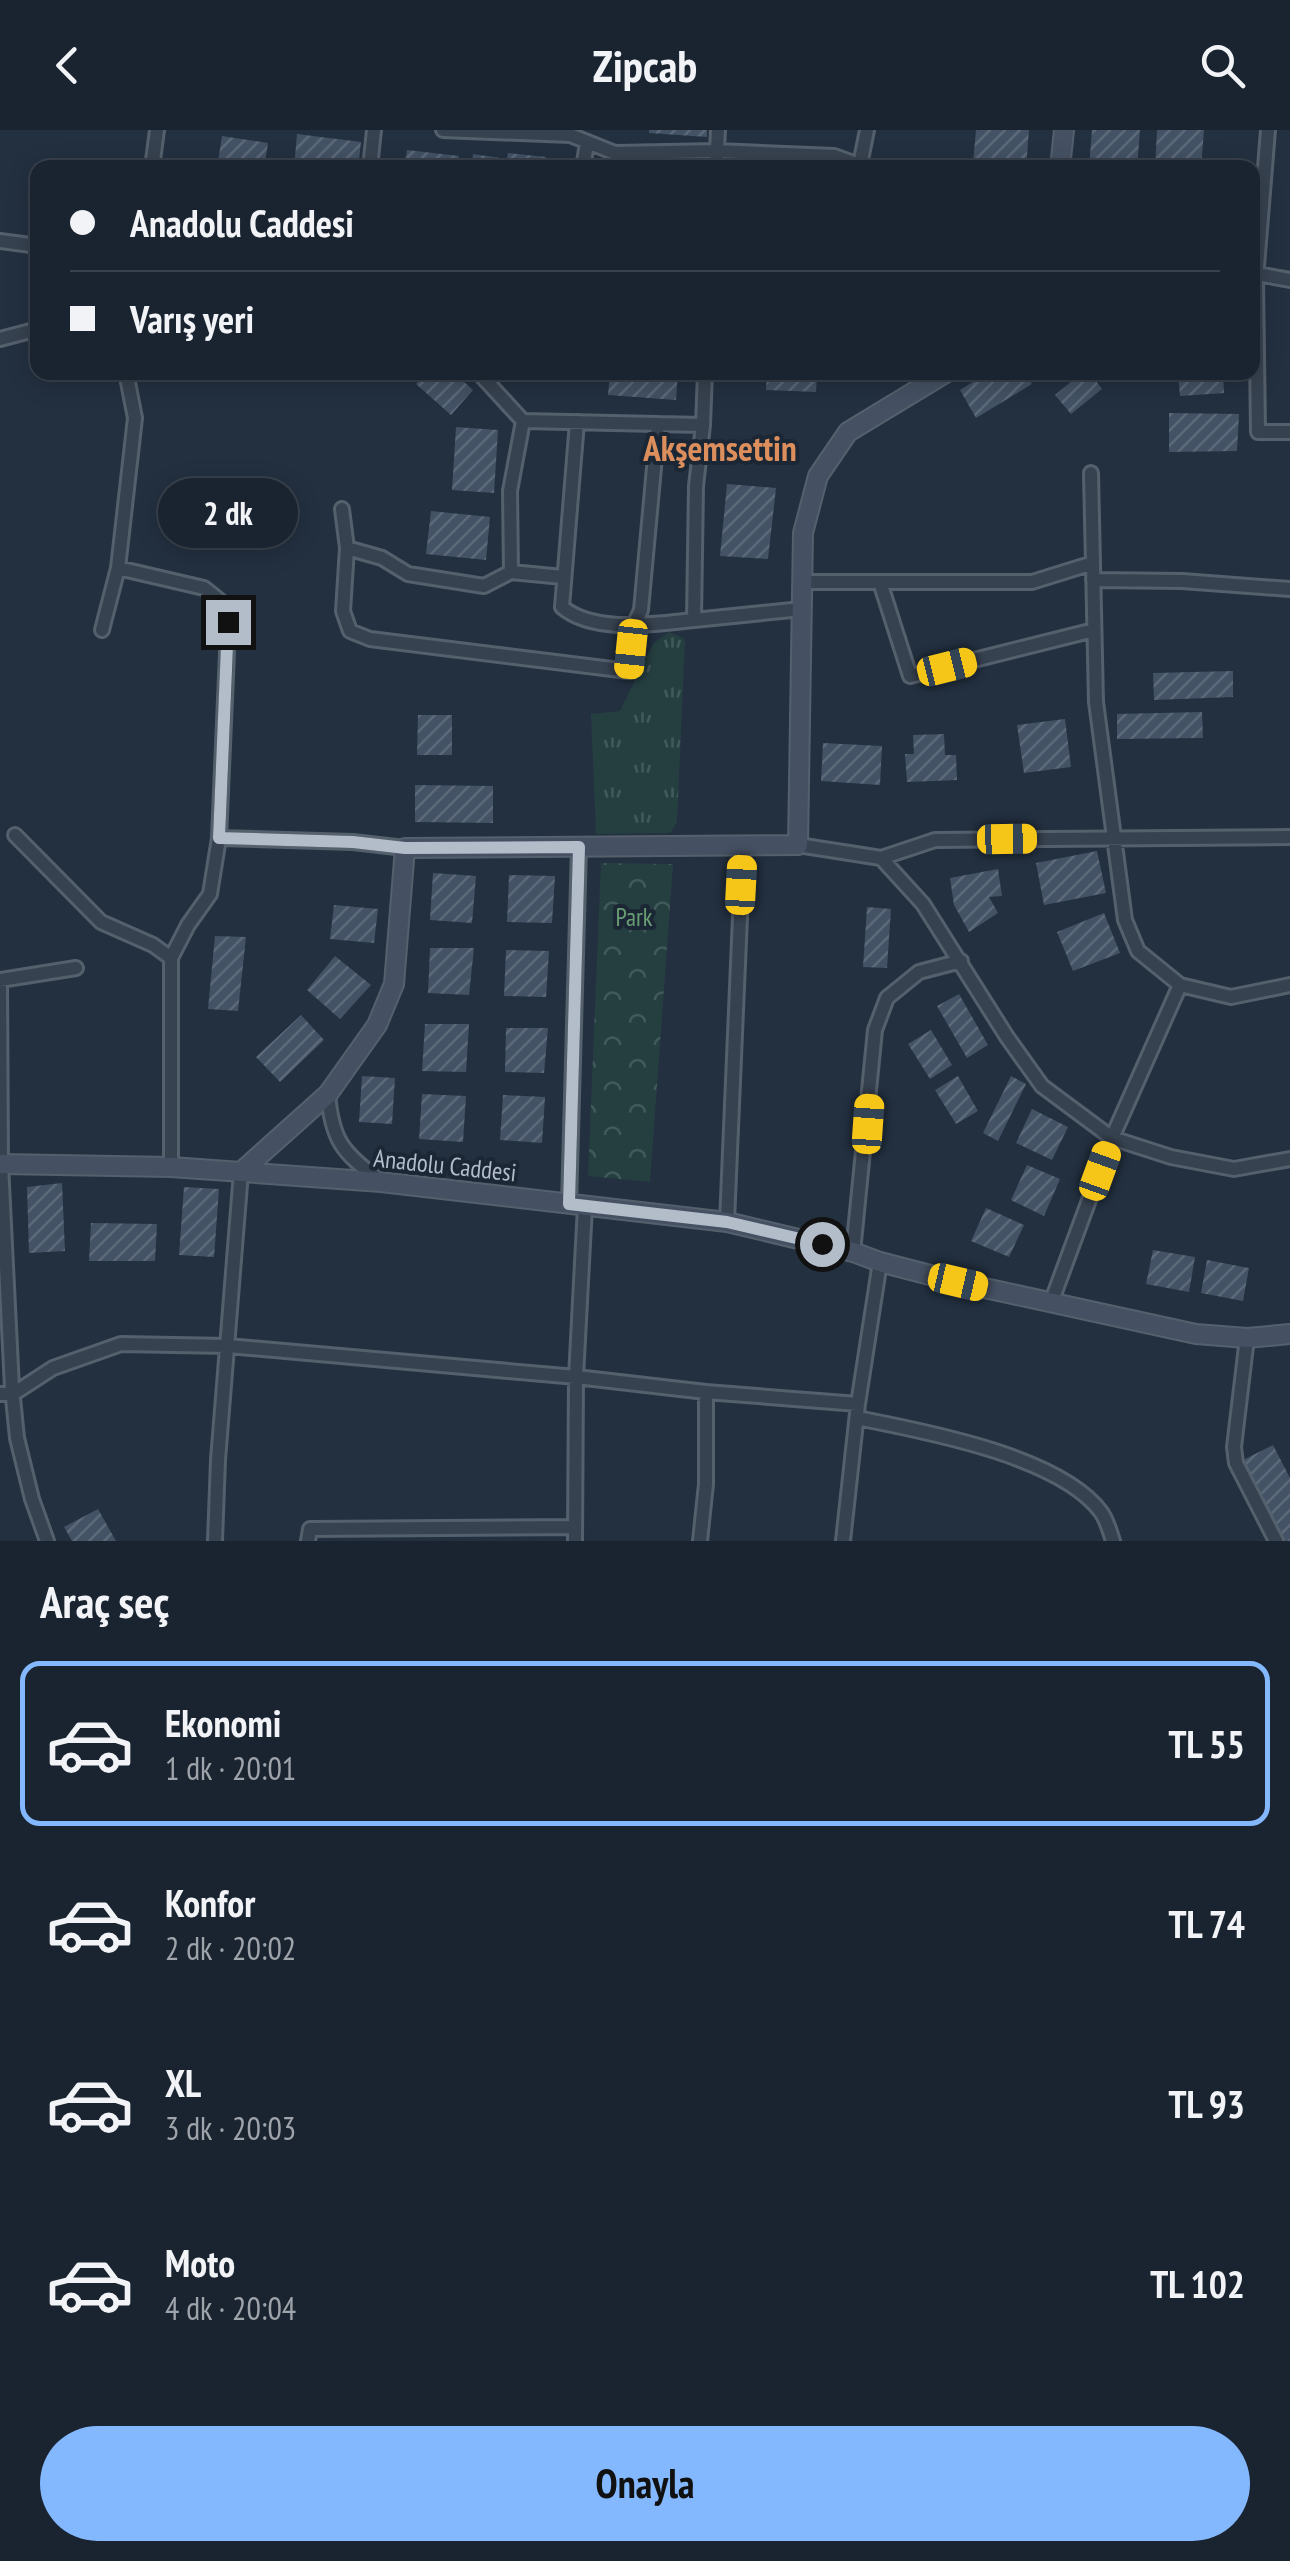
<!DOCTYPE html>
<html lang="tr">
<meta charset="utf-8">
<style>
body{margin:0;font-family:"PT Sans Narrow",sans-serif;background:#27303c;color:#f1f3f6;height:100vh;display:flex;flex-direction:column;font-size:38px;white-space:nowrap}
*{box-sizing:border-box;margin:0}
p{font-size:32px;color:#9fa4ab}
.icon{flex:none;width:55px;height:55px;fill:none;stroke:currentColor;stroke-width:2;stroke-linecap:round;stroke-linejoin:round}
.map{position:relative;height:1411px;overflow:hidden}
.drawer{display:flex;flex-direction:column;background:#1a2430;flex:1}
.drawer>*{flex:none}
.guide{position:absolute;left:30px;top:30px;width:1230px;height:220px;border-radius:20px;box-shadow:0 5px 25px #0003,0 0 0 2px #38414c;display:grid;align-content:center;height:220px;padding:0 40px;background:#1a2430}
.end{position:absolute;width:45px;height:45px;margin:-22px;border:12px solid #b3bdca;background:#111;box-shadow:0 0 0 5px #111}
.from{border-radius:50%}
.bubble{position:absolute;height:70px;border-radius:35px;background:#1a2430;box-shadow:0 5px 25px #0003,0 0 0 2px #38414c;font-size:32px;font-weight:600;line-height:70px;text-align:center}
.car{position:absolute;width:30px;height:60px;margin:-30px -15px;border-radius:12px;box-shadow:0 0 8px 2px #0007;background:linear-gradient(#f5c518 24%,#345 0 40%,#f5c518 0 76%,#345 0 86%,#f5c518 0)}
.guide b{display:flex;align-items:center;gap:35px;height:95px;font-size:38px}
.guide b+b{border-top:2px solid #38414c}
.guide i{width:25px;height:25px;background:#f1f3f6}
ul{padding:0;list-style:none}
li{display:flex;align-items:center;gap:30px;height:165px;margin:0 20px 15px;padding:0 20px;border:5px solid transparent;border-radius:20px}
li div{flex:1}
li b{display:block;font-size:38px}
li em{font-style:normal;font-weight:600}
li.selected{border-color:#84b8fe}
li>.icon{width:90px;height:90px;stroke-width:1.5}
h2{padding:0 40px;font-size:45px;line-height:120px}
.cta{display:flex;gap:20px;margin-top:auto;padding:20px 40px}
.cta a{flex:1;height:115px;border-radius:60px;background:#84b8fe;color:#111;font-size:40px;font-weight:600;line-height:115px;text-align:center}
header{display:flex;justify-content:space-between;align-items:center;height:130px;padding:0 40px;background:#1a2430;font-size:45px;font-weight:600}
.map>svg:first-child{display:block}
.grass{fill:url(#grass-tufts)}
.park{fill:url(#park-crowns)}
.building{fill:url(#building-hatch)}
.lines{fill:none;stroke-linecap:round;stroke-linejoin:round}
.street-casing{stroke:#55606d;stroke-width:18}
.secondary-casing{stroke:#55606d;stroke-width:22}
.street{stroke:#374250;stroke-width:12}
.secondary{stroke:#455163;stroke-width:18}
.route{stroke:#b3bdca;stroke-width:12}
.labels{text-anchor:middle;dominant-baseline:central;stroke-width:8;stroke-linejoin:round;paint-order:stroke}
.park-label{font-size:25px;fill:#699d73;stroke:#1c2735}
.street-label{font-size:25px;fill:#b3bdca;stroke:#1c2735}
.district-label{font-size:35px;font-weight:bold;fill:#dc8f5d;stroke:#1c2735}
</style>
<header><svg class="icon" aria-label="back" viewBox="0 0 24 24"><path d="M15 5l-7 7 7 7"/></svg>Zipcab<svg class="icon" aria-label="search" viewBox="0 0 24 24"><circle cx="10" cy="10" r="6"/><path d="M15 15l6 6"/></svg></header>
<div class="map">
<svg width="1290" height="1411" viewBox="0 0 1290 1411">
<defs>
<pattern id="grass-tufts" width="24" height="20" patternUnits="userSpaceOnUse" patternTransform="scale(2.5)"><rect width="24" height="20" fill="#253f41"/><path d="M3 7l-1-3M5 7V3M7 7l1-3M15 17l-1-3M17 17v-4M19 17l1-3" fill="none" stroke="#42595b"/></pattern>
<pattern id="park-crowns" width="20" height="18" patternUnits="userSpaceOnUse" patternTransform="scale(2.5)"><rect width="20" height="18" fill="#253f41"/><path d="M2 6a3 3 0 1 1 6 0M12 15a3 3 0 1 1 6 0" fill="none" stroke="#42595b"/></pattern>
<pattern id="building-hatch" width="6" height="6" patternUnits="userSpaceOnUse" patternTransform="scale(2.5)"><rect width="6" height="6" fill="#435264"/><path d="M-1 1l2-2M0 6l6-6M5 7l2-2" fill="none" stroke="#5c6979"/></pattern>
</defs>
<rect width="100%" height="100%" fill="#233040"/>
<!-- grass -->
<path class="grass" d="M669,502L685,509L677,692L670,703L596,704L591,584L620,581L653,514Z"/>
<!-- park -->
<path class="park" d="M601,733L673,734L650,1052L588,1046Z"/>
<!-- building -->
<path class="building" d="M649,0H707V7L649,3Z
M976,0H1029L1026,38L973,33Z
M1092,0H1140L1137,38H1089Z
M1157,0H1204L1201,38H1155Z
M297,4L361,12L358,38H294Z
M222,6L268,13L264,38H217Z
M407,20L459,26L458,38H404Z
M508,23L546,27L545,38H471L473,24L507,29Z
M426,242H453L473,260L451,285L416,254Z
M610,242H678L676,270L608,265Z
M767,242H817L816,262L766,260Z
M989,242H1024L1032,254L976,288L960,260Z
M1083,242H1089L1102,259L1071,284L1055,265Z
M1178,242H1223L1224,263L1180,266Z
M1169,283L1239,284L1237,321L1169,322Z
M456,297L498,300L494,363L452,360Z
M727,354L776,358L768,429L720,426Z
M431,381L490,387L486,430L426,424Z
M1233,541V567L1154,570L1153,543Z
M1202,582L1203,608L1117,609V584Z
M418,585H452V625H417Z
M1065,589L1071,637L1024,643L1017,595Z
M944,604L945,625H956L957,650L907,652L905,624H914L913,605Z
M823,613L882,616L880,655L821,651Z
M415,655L493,656V693L415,692Z
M1097,721L1106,763L1044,775L1036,733Z
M998,739L1002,766L989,767L998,783L969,802L954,775L950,748Z
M433,743L476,746L472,793L430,790Z
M509,745L555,746L552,793L507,792Z
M334,775L378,779L374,813L330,809Z
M867,777L891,779L887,838L863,837Z
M1104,783L1120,823L1073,841L1057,802Z
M215,806L246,807L238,881L208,879Z
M430,818H474L469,865L428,863Z
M506,820L549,821L546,867L504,866Z
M335,826L371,855L340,889L307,860Z
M959,864L988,915L967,928L937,876Z
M301,885L324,910L280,952L256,927Z
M425,894H469L466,942L422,941Z
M506,898H548L544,943L505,942Z
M931,900L952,935L930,949L908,914Z
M362,946L395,948L392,994L359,992Z
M958,946L978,981L956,994L935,960Z
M1011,946L1026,954L998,1011L983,1003Z
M422,964L466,966L463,1012L419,1009Z
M503,965L545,967L542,1013L500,1010Z
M1032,979L1068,997L1052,1030L1016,1013Z
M1027,1035L1060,1049L1044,1086L1011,1070Z
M62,1053L65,1121L29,1123L27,1057Z
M184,1057L219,1059L214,1127L179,1125Z
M986,1078L1024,1095L1009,1127L971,1111Z
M91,1093L157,1094L155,1131H89Z
M1153,1120L1195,1127L1189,1162L1146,1154Z
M1207,1130L1249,1138L1243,1171L1201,1163Z
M1273,1315L1290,1348V1411H1280L1239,1332Z
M98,1379L116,1411H72L64,1397Z"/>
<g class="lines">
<!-- street casing -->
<g class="street-casing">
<path id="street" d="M443,0L570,5L615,23L717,21L834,26L867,38
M1268,0L1256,149L1258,302H1290
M860,35L867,0
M152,38L157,0
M370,38L374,0
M583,38L587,13
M716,38L718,0
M0,111L38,116
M1252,143L1290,150
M0,209L38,199
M478,242L523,291L510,361L511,442
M523,291L703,295L696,356L694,490C655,494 594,504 562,477L577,292
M703,295L705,242
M1091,343L1096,572L1125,790L1138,821L1180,855L1231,867L1290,855
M342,379L347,418L343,481L350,501L370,509L628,541L633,497L641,480L658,294
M347,418L382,428L408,444L484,456L511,442L563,447
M118,438L135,288L126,242
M1093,450L1182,451L1290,459
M802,452H1032L1093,433
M880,452L910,546L1094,500
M694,490L802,479
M102,500L118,438L204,458L225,475L227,523L219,708L210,764L188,795L171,828V1037
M15,705L101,792L153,815L171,828
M219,708L353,712L405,718
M798,715L881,728L935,710L1290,707
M881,728L923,774L1007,907L1042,956L1112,1008L1171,1027L1234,1039L1290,1029
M0,850L1,1034L12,1258L17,1308L32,1369L47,1411
M0,850L76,838
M328,964C332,1010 342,1022 379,1050
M569,1074L579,717
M727,1092L743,716
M853,1122L875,900L887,868L919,842L961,831
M1051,1173L1112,1008L1180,855
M1247,1208L1234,1317L1236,1333L1276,1411
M0,1264H13L53,1238L121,1214L228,1216L576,1247L706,1262
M857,1288C923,1301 1060,1326 1101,1382C1107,1390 1110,1402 1113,1411
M215,1411L218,1330L241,1042
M308,1411L310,1399L575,1397
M575,1411L576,1247L585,1076
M700,1411L706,1354V1262L858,1274
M843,1411L858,1274L880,1132"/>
</g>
<!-- secondary casing -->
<g class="secondary-casing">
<path id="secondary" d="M1060,38L1064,0
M0,1034L171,1037L381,1052L727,1092L853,1122L880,1132L957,1152L1196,1204L1247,1208L1290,1204
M241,1042L328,964L377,895L394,854L405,718L798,715L803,403L818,346L848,302L947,242"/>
</g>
<!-- street -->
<use href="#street" class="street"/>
<!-- secondary -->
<use href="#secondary" class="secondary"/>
</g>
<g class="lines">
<!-- route -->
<path class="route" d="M228,492L219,708L353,712L405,718L579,717L569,1074L727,1092L822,1114"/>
</g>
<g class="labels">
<!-- park labels -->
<g class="park-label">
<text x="634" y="787">Park</text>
</g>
<!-- street labels -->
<g class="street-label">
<text transform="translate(445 1035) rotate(6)">Anadolu Caddesi</text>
</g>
<!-- district labels -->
<g class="district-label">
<text x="720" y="318">Akşemsettin</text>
</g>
</g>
</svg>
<i class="end from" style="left:822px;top:1114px"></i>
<i class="end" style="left:228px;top:492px"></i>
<div class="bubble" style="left:158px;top:348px;width:140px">2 dk</div>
<i class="car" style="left:631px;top:519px;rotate:186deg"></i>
<i class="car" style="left:947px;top:537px;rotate:76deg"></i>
<i class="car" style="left:1007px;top:709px;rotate:89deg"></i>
<i class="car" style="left:741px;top:755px;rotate:3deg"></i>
<i class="car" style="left:868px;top:994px;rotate:4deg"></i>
<i class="car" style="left:1100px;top:1041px;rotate:20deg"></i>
<i class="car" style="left:958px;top:1152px;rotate:103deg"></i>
<div class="guide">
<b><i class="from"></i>Anadolu Caddesi</b>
<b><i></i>Varış yeri</b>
</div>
</div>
<section class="drawer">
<h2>Araç seç</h2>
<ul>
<li class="selected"><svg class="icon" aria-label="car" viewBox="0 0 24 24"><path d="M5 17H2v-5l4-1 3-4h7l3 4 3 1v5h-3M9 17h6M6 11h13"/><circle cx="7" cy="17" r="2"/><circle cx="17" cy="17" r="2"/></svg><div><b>Ekonomi</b><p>1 dk · 20:01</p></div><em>TL 55</em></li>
<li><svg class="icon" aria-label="car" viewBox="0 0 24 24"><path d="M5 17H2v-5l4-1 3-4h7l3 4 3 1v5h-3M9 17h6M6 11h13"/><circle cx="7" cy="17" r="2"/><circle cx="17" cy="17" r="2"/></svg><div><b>Konfor</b><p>2 dk · 20:02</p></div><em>TL 74</em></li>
<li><svg class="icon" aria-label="car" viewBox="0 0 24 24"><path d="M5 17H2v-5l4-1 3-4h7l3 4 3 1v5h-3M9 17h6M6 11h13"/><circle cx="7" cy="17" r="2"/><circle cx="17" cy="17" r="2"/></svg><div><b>XL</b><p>3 dk · 20:03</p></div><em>TL 93</em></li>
<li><svg class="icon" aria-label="car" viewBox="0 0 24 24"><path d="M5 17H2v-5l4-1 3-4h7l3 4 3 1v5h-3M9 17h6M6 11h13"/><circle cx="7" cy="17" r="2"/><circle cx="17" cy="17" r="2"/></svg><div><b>Moto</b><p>4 dk · 20:04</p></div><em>TL 102</em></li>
</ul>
<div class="cta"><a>Onayla</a></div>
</section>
